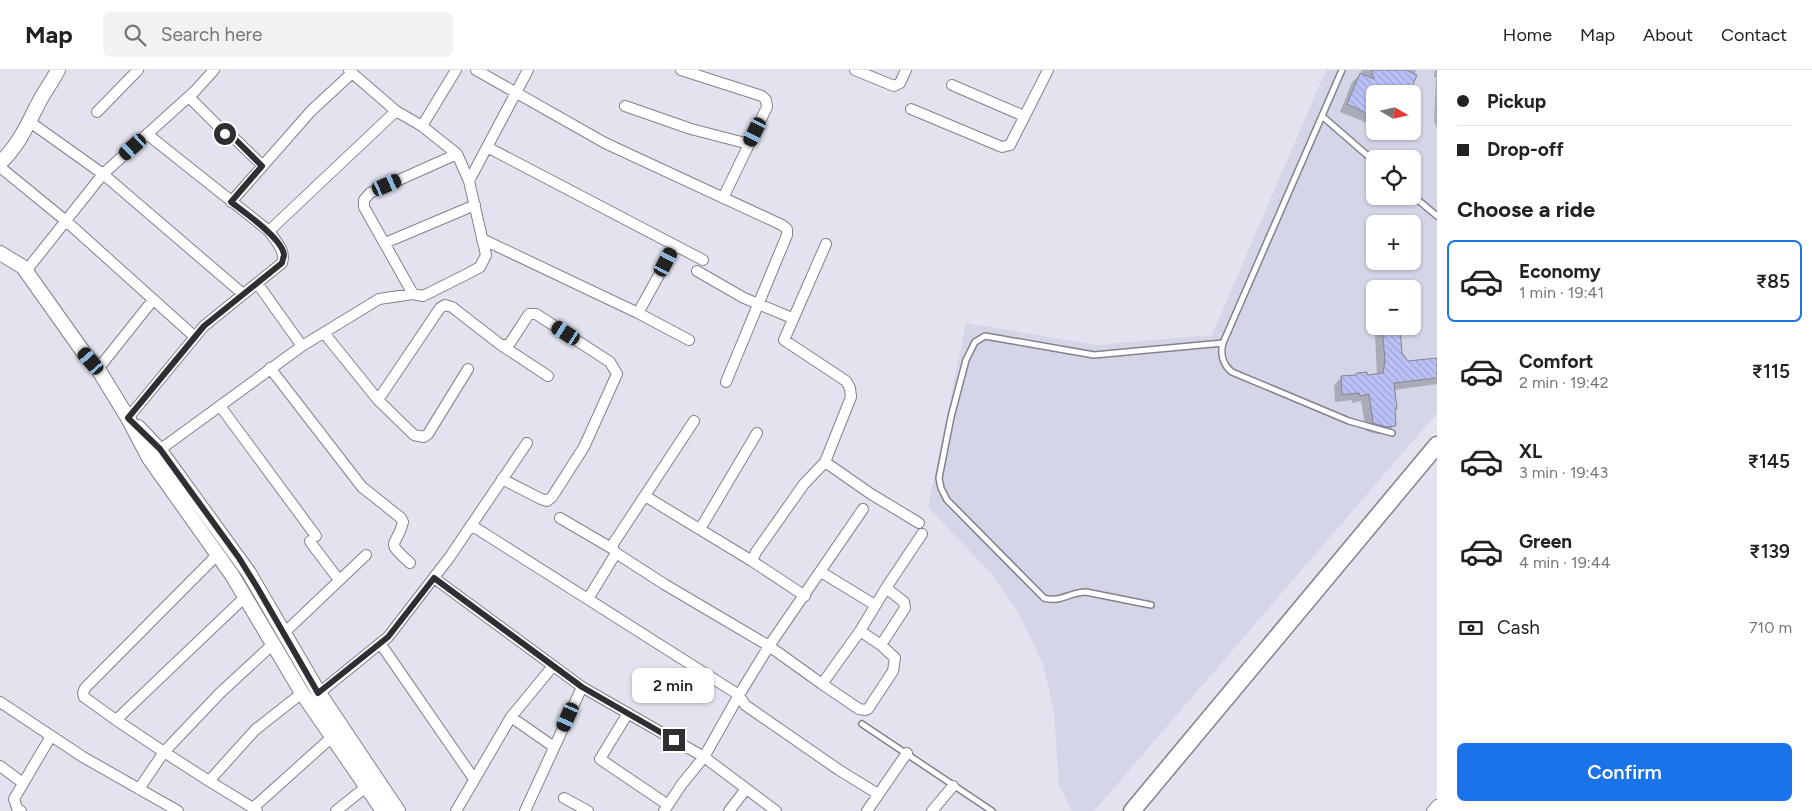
<!DOCTYPE html>
<meta charset="utf-8">
<style>
body{margin:0;font-family:Figtree,sans-serif;background:#f2f2f2;color:#222;height:100vh;display:flex;flex-direction:column;font-size:19px;white-space:nowrap}
*{box-sizing:border-box;margin:0}
p{font-size:16px;color:#767676}
.icon{flex:none;width:28px;height:28px;fill:none;stroke:currentColor;stroke-width:2;stroke-linecap:round;stroke-linejoin:round}
.map{position:relative;flex:1;overflow:hidden}
.sheet{display:flex;flex-direction:column;background:#fff;width:375px}
.sheet>*{flex:none}
.hud{display:grid;align-content:center;height:110px;padding:0 20px;background:#fff}
.needle{width:32px;rotate:99deg}
.buttons{position:absolute;left:1366px;top:15px;display:grid;gap:10px}
.buttons a{display:grid;place-items:center;width:55px;height:55px;border-radius:8px;background:#fff;box-shadow:0 1px 4px #0004;font-size:25px}
.end{position:absolute;width:22px;height:22px;margin:-11px;border:6px solid #2f2f33;background:#fff;box-shadow:0 0 0 2px #fff}
.from{border-radius:50%}
.bubble{position:absolute;height:35px;border-radius:8px;background:#fff;box-shadow:0 1px 4px #0004;font-size:16px;font-weight:600;line-height:35px;text-align:center}
.car{position:absolute;width:15px;height:30px;margin:-15px -8px;border-radius:6px;box-shadow:0 0 4px 1px #0007;background:linear-gradient(#222 24%,#8ab4d8 0 40%,#222 0 76%,#8ab4d8 0 86%,#222 0)}
.hud b{display:flex;align-items:center;gap:18px;height:48px;font-size:19px}
.hud b+b{border-top:1px solid #e0e0e0}
.hud i{width:12px;height:12px;background:#222}
ul{padding:0;list-style:none}
li{display:flex;align-items:center;gap:15px;height:82px;margin:0 10px 8px;padding:0 10px;border:2px solid transparent;border-radius:8px}
li div{flex:1}
li b{display:block;font-size:19px}
li em{font-style:normal;font-weight:600}
li.current{border-color:#1a73e8}
li>.icon{width:45px;height:45px;stroke-width:1.5}
h2{padding:0 20px;font-size:22px;line-height:60px}
.pay{display:flex;align-items:center;gap:12px;height:55px;padding:0 20px;font-size:19px}
.pay p{margin-inline-start:auto}
.button{display:flex;gap:10px;margin-top:auto;padding:10px 20px}
.button a{flex:1;height:58px;border-radius:8px;background:#1a73e8;color:#fff;font-size:20px;font-weight:600;line-height:58px;text-align:center}
header{display:flex;align-items:center;gap:30px;box-sizing:border-box;height:70px;padding:0 25px;background:#fff;border-bottom:1px solid #e0e0e0}
header strong{font-size:24px}
nav{display:flex;gap:28px;margin-inline-start:auto;font-size:18px}
.search{width:350px;height:45px;background:#f2f2f2;display:flex;align-items:center;gap:12px;box-sizing:border-box;padding:0 18px;border-radius:8px;color:#767676;font-size:19px}
main{display:flex;flex:1;min-height:0}
.map>svg:first-child{display:block}
.built{fill:#d4d6e8;fill-rule:evenodd}
.shadow{fill:#0003}
.building{fill:url(#building-back-hatch);stroke:#84858f}
.lines{fill:none;stroke-linecap:round;stroke-linejoin:round}
.service-casing{stroke:#81828c;stroke-width:8}
.minor-casing{stroke:#81828c;stroke-width:12}
.tertiary-casing{stroke:#81828c;stroke-width:16}
.primary-casing{stroke:#81828c;stroke-width:19}
.service{stroke:#fff;stroke-width:5}
.minor{stroke:#fff;stroke-width:10}
.tertiary{stroke:#fff;stroke-width:14}
.primary{stroke:#fff;stroke-width:16}
.route{stroke:#2f2f33;stroke-width:6}
</style>
<header>
<strong>Map</strong>
<div class="search"><svg class="icon" aria-label="search" viewBox="0 0 24 24"><circle cx="10" cy="10" r="6"/><path d="M15 15l6 6"/></svg>Search here</div>
<nav><a>Home</a><a>Map</a><a>About</a><a>Contact</a></nav>
</header>
<main>
<div class="map">
<svg width="1437" height="741" viewBox="0 0 1437 741">
<defs>
<pattern id="building-back-hatch" width="6" height="6" patternUnits="userSpaceOnUse" patternTransform="scale(1.25)"><rect width="6" height="6" fill="#bbc0f6"/><path d="M-1 5l2 2M0 0l6 6M5-1l2 2" fill="none" stroke="#a1a5d3"/></pattern>
</defs>
<rect width="100%" height="100%" fill="#e2e3ee"/>
<!-- built -->
<path class="built" d="M1326,0H1437V343L1094,741H1072L1059,715L1054,642L1043,594L1017,540L989,501L928,437L966,253L1096,275L1212,265ZM1375,24H1412V61H1375ZM1375,89H1412V126H1375ZM1375,154H1412V191H1375ZM1375,219H1412V256H1375Z"/>
<!-- shadow -->
<path class="shadow" d="M1361,0H1416L1410,19L1418,22L1412,35V24H1375V56L1340,42L1352,12L1360,5L1363,6Z
M1435,0H1437V59L1434,51L1436,7H1434Z
M1386,61H1400L1394,65Z
M1383,257L1408,292L1437,293V314L1394,320L1395,355L1387,363L1378,364L1366,361L1361,331L1352,333V330L1335,332L1334,315L1342,307L1377,305L1375,265Z"/>
<!-- building -->
<path class="building" d="M1371,0H1406L1417,5L1409,24H1375V47L1347,34L1360,3L1374,9Z
M1382,256H1400L1402,283L1408,291L1437,288V308L1394,313L1397,339H1395L1396,356L1386,357L1373,353L1369,324L1360,326L1359,323L1342,325L1341,306L1356,305L1357,303L1367,302V305L1383,303L1385,291Z"/>
<g class="lines">
<!-- service casing -->
<g class="service-casing">
<path id="service" d="M1342,0L1223,273C1220,284 1223,295 1232,302L1349,351L1392,363
M1322,46L1375,92
M1412,125L1437,146
M1151,535L1086,522C1070,522 1060,533 1044,528L947,430L941,418L939,408L951,347L966,290L975,272L985,266L1094,285L1223,273
M862,654L992,741"/>
</g>
<!-- minor casing -->
<g class="minor-casing">
<path id="minor" d="M214,0L195,21L103,104L243,224
M476,0L605,73L782,155L787,159V165L726,312
M681,0L762,26L766,30L767,37L723,128
M855,0L894,16L900,13L906,0
M952,15L1024,46
M189,27L225,63L233,67L263,96
M625,36L691,59L749,74
M911,39L1002,77L1010,75L1048,0
M396,41L422,56L457,84
M97,42L138,0
M422,56L456,0
M147,64L269,161
M487,77L703,190
M0,97L66,151L195,267
M469,111L528,0
M231,132L311,41L352,3L349,0
M482,169L638,243L675,176
M385,173L475,135
M26,201L103,104L30,52
M697,201L744,228L792,248
M257,213L302,276
M638,243L689,270
M324,263L378,330L414,365L424,367L428,364L468,299
M501,275L548,306
M270,298L362,417L401,448L403,452C397,478 383,469 410,493
M98,299L153,230
M378,330L440,238L445,235L452,237L501,275H507L510,273L529,244H536L610,292L617,304L584,377L552,427L547,431L541,429L502,409
M220,336L316,466
M128,348L204,256L282,193C286,180 276,172 269,161L396,41L352,3
M694,351L613,474V479L616,483L664,514L769,576L822,614L860,561L886,518L904,532L905,538L881,575L860,561
M154,384L302,276L379,229L413,224L364,137V130L370,123L457,84L469,111L486,185L480,197L469,203L423,226L413,224
M825,392L871,424L919,453
M645,426L752,491
M863,439L769,576L739,625L745,635L839,700L878,724
M560,448L613,479
M471,455L739,625L704,687L682,714L664,741
M700,459L757,363
M310,471L311,473L339,510
M821,502L875,535
M434,508L582,617
M886,518L922,464
M805,526L752,491L756,482L804,414L825,392L851,327L850,318L846,311L784,270L826,174
M588,529L616,483
M284,563L366,485
M380,573L474,709
M822,614L859,639L865,640L868,639L893,601L895,588L881,575
M319,623L388,567L449,488L527,373
M0,632L83,687L178,741
M628,643L600,689L668,735
M511,647L554,677
M116,650L84,627L83,623L85,618L218,484
M0,696L23,713
M209,711L164,682L220,623L273,574
M139,719L164,682L116,650L246,526
M564,728L588,741
M253,738L209,711L255,660L302,623
M21,741L17,738L14,729L51,666
M257,741L253,738L332,667
M336,741L366,717
M456,741L511,647L553,596
M525,741L582,617L704,687L776,741
M729,741L746,719
M867,741L907,683
M932,741L953,716
M1432,741L1437,735"/>
</g>
<!-- tertiary casing -->
<g class="tertiary-casing">
<path id="tertiary" d="M0,93C18,76 27,56 38,34C44,22 52,12 58,0
M0,183L23,197L84,283L98,299L128,348L149,388L232,505L302,623L383,741
M138,357L159,379L249,503L319,623L398,741"/>
</g>
<!-- primary casing -->
<g class="primary-casing">
<path id="primary" d="M1132,741L1437,375"/>
</g>
<!-- service -->
<use href="#service" class="service"/>
<!-- minor -->
<use href="#minor" class="minor"/>
<!-- tertiary -->
<use href="#tertiary" class="tertiary"/>
<!-- primary -->
<use href="#primary" class="primary"/>
</g>
<g class="lines">
<!-- route -->
<path class="route" d="M225,64L233,67L262,96L231,132C244,142 283,169 284,185C284,186 282,192 282,193L204,256L128,348L160,379L239,488L257,517L318,623L388,567L434,508L582,617L674,670"/>
</g>
</svg>
<div class="buttons">
<a><svg class="needle" viewBox="-14 -14 28 28"><path d="M0-13l5 13h-10z" fill="#e53935"/><path d="M0 13l5-13h-10z" fill="#767676"/></svg></a>
<a><svg class="icon" aria-label="locate" viewBox="0 0 24 24"><circle cx="12" cy="12" r="6"/><path d="M12 2v4M12 18v4M2 12h4M18 12h4"/></svg></a>
<a>+</a>
<a>−</a>
</div>
<i class="end from" style="left:225px;top:64px"></i>
<i class="end" style="left:674px;top:670px"></i>
<div class="bubble" style="left:632px;top:598px;width:82px">2 min</div>
<i class="car" style="left:755px;top:62px;rotate:206deg"></i>
<i class="car" style="left:133px;top:77px;rotate:228deg"></i>
<i class="car" style="left:387px;top:115px;rotate:66deg"></i>
<i class="car" style="left:666px;top:192px;rotate:28deg"></i>
<i class="car" style="left:566px;top:263px;rotate:303deg"></i>
<i class="car" style="left:91px;top:291px;rotate:319deg"></i>
<i class="car" style="left:568px;top:647px;rotate:204deg"></i>
</div>
<section class="sheet">
<div class="hud">
<b><i class="from"></i>Pickup</b>
<b><i></i>Drop-off</b>
</div>
<h2>Choose a ride</h2>
<ul>
<li class="current"><svg class="icon" aria-label="car" viewBox="0 0 24 24"><path d="M5 17H2v-5l4-1 3-4h7l3 4 3 1v5h-3M9 17h6M6 11h13"/><circle cx="7" cy="17" r="2"/><circle cx="17" cy="17" r="2"/></svg><div><b>Economy</b><p>1 min · 19:41</p></div><em>₹85</em></li>
<li><svg class="icon" aria-label="car" viewBox="0 0 24 24"><path d="M5 17H2v-5l4-1 3-4h7l3 4 3 1v5h-3M9 17h6M6 11h13"/><circle cx="7" cy="17" r="2"/><circle cx="17" cy="17" r="2"/></svg><div><b>Comfort</b><p>2 min · 19:42</p></div><em>₹115</em></li>
<li><svg class="icon" aria-label="car" viewBox="0 0 24 24"><path d="M5 17H2v-5l4-1 3-4h7l3 4 3 1v5h-3M9 17h6M6 11h13"/><circle cx="7" cy="17" r="2"/><circle cx="17" cy="17" r="2"/></svg><div><b>XL</b><p>3 min · 19:43</p></div><em>₹145</em></li>
<li><svg class="icon" aria-label="car" viewBox="0 0 24 24"><path d="M5 17H2v-5l4-1 3-4h7l3 4 3 1v5h-3M9 17h6M6 11h13"/><circle cx="7" cy="17" r="2"/><circle cx="17" cy="17" r="2"/></svg><div><b>Green</b><p>4 min · 19:44</p></div><em>₹139</em></li>
</ul>
<div class="pay"><svg class="icon" aria-label="cash" viewBox="0 0 24 24"><path d="M3 7h18v10H3z"/><circle cx="12" cy="12" r="2"/></svg>Cash<p>710 m</p></div>
<div class="button"><a>Confirm</a></div>
</section>
</main>
